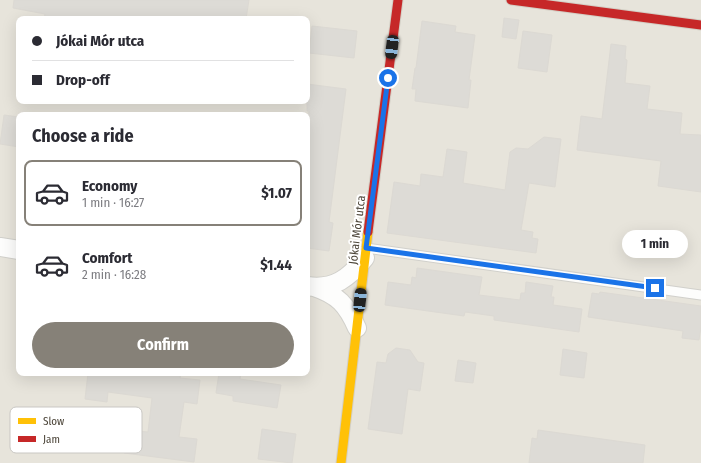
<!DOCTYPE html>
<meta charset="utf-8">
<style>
body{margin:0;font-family:"Fira Sans Condensed",sans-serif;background:#f7f7f7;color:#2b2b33;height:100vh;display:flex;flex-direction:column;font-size:15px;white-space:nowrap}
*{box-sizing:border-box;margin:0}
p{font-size:13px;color:#7c7c81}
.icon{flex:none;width:22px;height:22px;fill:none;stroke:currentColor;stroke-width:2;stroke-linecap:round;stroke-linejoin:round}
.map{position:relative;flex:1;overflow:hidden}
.sheet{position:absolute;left:16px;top:112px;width:294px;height:264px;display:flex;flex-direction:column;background:#fff;border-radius:8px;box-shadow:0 4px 16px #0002}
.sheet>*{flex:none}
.hud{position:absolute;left:16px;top:16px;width:294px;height:88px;border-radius:8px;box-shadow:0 4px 16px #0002;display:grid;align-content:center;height:88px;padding:0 16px;background:#fff}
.end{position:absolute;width:18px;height:18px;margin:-9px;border:5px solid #1a73e8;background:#fff;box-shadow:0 0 0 2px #fff}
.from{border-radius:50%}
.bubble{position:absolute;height:28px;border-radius:14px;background:#fff;box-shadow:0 4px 16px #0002;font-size:13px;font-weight:700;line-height:28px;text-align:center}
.car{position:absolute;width:12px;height:24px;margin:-12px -6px;border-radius:5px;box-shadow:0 0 3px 1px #0007;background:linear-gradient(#222 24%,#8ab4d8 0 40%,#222 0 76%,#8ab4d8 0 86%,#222 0)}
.hud b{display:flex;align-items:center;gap:14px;height:38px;font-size:15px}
.hud b+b{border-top:1px solid #e1e1e2}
.hud i{width:10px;height:10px;background:#2b2b33}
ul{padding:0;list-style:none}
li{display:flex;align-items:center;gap:12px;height:66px;margin:0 8px 6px;padding:0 8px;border:2px solid transparent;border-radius:8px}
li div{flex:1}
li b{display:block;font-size:15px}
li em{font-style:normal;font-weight:700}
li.on{border-color:#868178}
li>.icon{width:36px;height:36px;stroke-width:1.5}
h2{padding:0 16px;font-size:18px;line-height:48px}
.primary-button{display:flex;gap:8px;margin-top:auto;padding:8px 16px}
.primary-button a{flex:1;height:46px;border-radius:24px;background:#868178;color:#fff;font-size:16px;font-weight:700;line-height:46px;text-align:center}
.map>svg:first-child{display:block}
.residential{fill:#e7e4db;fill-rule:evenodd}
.building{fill:#dddbd6;stroke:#dcd9d3}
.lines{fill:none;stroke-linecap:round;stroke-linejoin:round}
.lane-casing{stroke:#d1d0cb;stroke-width:11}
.street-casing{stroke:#d1d0cb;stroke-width:20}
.slow-casing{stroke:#d3cfc5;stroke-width:11}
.jam-casing{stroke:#d3cfc5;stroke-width:11}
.lane{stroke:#fdfdfc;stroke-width:9}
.street{stroke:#fdfdfc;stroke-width:18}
.slow{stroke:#ffc107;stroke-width:9}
.jam{stroke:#c62828;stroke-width:9}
.route{stroke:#1a73e8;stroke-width:5}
.labels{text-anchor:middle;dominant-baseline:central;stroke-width:4;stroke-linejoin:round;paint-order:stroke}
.street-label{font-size:12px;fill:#4b4438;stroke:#fff}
.key{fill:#fff;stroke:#c9c7c3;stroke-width:1}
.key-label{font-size:11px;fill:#4b4438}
</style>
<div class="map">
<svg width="701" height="463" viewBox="0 0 701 463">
<rect width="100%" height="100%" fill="#f3f2ee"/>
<!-- residential -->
<path class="residential" d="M0,0H701V463H0ZM19,19H307V101H19ZM19,115H307V373H19Z"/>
<!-- building -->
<path class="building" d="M14,0H249L246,19H44L45,14L13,8Z
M504,18L519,20L516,39L502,37Z
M422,21L456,26L455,32L475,35L469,80H471L468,108L415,101L416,89H412L415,68H416Z
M312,26L357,31L354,58L309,53Z
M523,31L552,35L547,72L518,68Z
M611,44L626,46L625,59L627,60L625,83L650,86L647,109L682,113L680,134L701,135V192L658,186L661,161L577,150L581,116L602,119Z
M307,84L346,89L329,222L333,223L329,251L307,248V128L309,111H307Z
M4,115L19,117V147L0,144Z
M544,137L561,139L555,187L529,183L521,230L533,232L532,238L538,239L536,253L387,233L394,182L420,186L421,174L443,177L447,149L467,152L463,183L505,190L510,152L516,148L528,149Z
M417,268L482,277L479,295L520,300L521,293H525L526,282L553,286L551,297H554L553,305L582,309L579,332L494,320V316L465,312L464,316L385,305L388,282L411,285L412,277L416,278Z
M600,292L701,306V327L699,340L682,338L683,331L588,317L592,293L599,294Z
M396,348L410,350L418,362L424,363L420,391L408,389L402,434L368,429L377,362L386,363L388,354Z
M563,349L587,353L584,378L560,375Z
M458,360L476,363L473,383L455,381Z
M88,373H181L180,378L200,380L197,404L184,402L179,437L197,439L194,462L124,453L127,430L148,432L152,398L108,392L107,402L85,399Z
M219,373H241L240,379L281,385L277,408L233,401V396L216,393Z
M262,429L296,434L292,463L258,459Z
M538,430L645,445L643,463H529L532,438L537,439Z"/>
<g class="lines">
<!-- lane casing -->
<g class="lane-casing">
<path id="lane" d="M366,248L701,295"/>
</g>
<!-- street casing -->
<g class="street-casing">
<path id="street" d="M0,247L19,250
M307,286C334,290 349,278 365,258
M314,287C338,295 347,305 357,328"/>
</g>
<!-- slow casing -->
<g class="slow-casing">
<path id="slow" d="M341,463L368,232"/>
</g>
<!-- jam casing -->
<g class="jam-casing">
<path id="jam" d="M511,0L701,25
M368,232L398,0"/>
</g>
<!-- lane -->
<use href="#lane" class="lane"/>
<!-- street -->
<use href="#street" class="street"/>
<!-- slow -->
<use href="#slow" class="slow"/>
<!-- jam -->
<use href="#jam" class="jam"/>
</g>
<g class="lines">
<!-- route -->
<path class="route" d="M388,78L366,248L655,288"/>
</g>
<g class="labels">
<!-- street labels -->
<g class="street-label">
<text transform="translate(357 230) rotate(-83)">Jókai Mór utca</text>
</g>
</g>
<!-- legend -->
<rect x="10" y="407" width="132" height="46" rx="6" class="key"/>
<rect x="18" y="418" width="18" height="6" fill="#ffc107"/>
<rect x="18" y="436" width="18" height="6" fill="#c62828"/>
<g class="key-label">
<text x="43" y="425">Slow</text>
<text x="43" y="443">Jam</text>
</g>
</svg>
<i class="end from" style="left:388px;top:78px"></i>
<i class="end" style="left:655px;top:288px"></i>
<div class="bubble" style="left:622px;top:230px;width:66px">1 min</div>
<i class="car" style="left:392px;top:47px;rotate:187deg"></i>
<i class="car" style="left:360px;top:300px;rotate:6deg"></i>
<div class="hud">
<b><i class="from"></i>Jókai Mór utca</b>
<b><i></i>Drop-off</b>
</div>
<section class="sheet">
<h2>Choose a ride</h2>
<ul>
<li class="on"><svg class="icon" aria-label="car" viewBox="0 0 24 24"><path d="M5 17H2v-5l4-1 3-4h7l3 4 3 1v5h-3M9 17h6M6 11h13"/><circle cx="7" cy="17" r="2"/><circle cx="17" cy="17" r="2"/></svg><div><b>Economy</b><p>1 min · 16:27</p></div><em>$1.07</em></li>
<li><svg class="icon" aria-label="car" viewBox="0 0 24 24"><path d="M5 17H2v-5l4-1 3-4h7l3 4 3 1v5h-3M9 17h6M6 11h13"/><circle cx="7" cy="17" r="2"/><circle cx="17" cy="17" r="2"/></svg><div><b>Comfort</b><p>2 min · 16:28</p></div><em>$1.44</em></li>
</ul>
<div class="primary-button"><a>Confirm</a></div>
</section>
</div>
